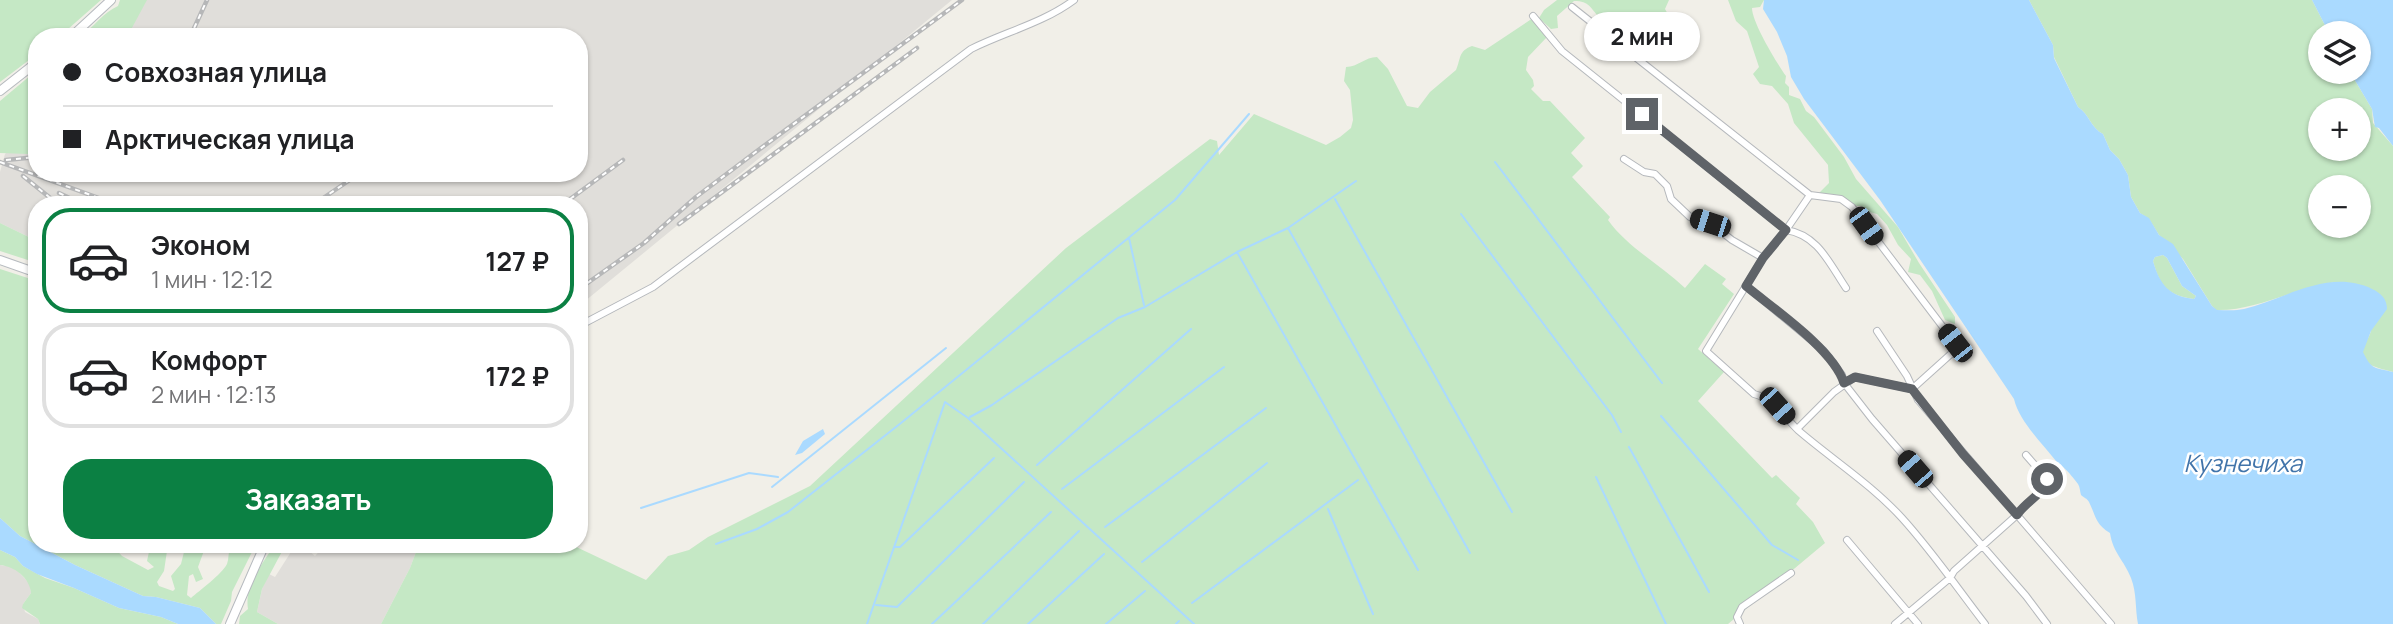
<!DOCTYPE html>
<html lang="ru">
<meta charset="utf-8">
<style>
body{margin:0;font-family:Manrope,sans-serif;background:#f6f6f6;color:#202124;height:100vh;display:flex;flex-direction:column;font-size:26px;white-space:nowrap}
*{box-sizing:border-box;margin:0}
p{font-size:23px;color:#757577}
.icon{flex:none;width:38px;height:38px;fill:none;stroke:currentColor;stroke-width:2;stroke-linecap:round;stroke-linejoin:round}
.map{position:relative;flex:1;overflow:hidden}
.sheet{position:absolute;left:28px;top:196px;width:560px;height:357px;display:flex;flex-direction:column;background:#fff;border-radius:28px;box-shadow:0 2px 5px #0004}
.sheet>*{flex:none}
.top-card{position:absolute;left:28px;top:28px;width:560px;height:154px;border-radius:28px;box-shadow:0 2px 5px #0004;display:grid;align-content:center;height:154px;padding:0 35px;background:#fff}
.tools{position:absolute;left:2308px;top:21px;display:grid;gap:14px}
.tools a{display:grid;place-items:center;width:63px;height:63px;border-radius:50%;background:#fff;box-shadow:0 2px 5px #0004;font-size:35px}
.end{position:absolute;width:32px;height:32px;margin:-16px;border:9px solid #5f6368;background:#fff;box-shadow:0 0 0 4px #fff}
.from{border-radius:50%}
.bubble{position:absolute;height:49px;border-radius:24px;background:#fff;box-shadow:0 2px 5px #0004;font-size:23px;font-weight:700;line-height:49px;text-align:center}
.car{position:absolute;width:21px;height:42px;margin:-21px -10px;border-radius:9px;box-shadow:0 0 5px 2px #0007;background:linear-gradient(#222 24%,#8ab4d8 0 40%,#222 0 76%,#8ab4d8 0 86%,#222 0)}
.top-card b{display:flex;align-items:center;gap:24px;height:66px;font-size:26px}
.top-card b+b{border-top:2px solid #e0e0e0}
.top-card i{width:18px;height:18px;background:#202124}
ul{padding:12px 0 0;list-style:none}
li{display:flex;align-items:center;gap:21px;height:105px;margin:0 14px 10px;padding:0 21px;border:4px solid #e0e0e0;border-radius:28px}
li div{flex:1}
li b{display:block;font-size:26px}
li em{font-style:normal;font-weight:700}
li.on{border-color:#0b8043}
li>.icon{width:63px;height:63px;stroke-width:1.5}
.action{display:flex;gap:14px;margin-top:auto;padding:14px 35px}
.action a{flex:1;height:80px;border-radius:28px;background:#0b8043;color:#fff;font-size:28px;font-weight:700;line-height:80px;text-align:center}
.map>svg:first-child{display:block}
.industrial{fill:#e0deda}
.green{fill:#c5e8c5;fill-rule:evenodd}
.water{fill:#aadaff;fill-rule:evenodd}
.lines{fill:none;stroke-linecap:round;stroke-linejoin:round}
.stream{stroke:#aadaff;stroke-width:2}
.minor-casing{stroke:#b5b8bc;stroke-width:8}
.secondary-casing{stroke:#b6babf;stroke-width:10}
.minor{stroke:#fff;stroke-width:6}
.secondary{stroke:#fff;stroke-width:8}
.rail-casing{stroke:#b6b7b8;stroke-width:4.5}
.rail{stroke:#fff;stroke-width:2;stroke-dasharray:5;stroke-linecap:butt}
.route{stroke:#5f6368;stroke-width:9}
.labels{text-anchor:middle;dominant-baseline:central;stroke-width:5;stroke-linejoin:round;paint-order:stroke}
.water-label{font-size:24px;font-style:italic;fill:#4174aa;stroke:#fff}
</style>
<div class="map">
<svg width="2393" height="624" viewBox="0 0 2393 624">
<rect width="100%" height="100%" fill="#f1efe8"/>
<!-- industrial -->
<path class="industrial" d="M136,0H952L579,306V205H37V241L0,223V172L5,154L37,121V173H579V37H118Z
M296,544H301L315,556L326,544H419L410,568L381,624H278L257,612L262,589L269,574L275,577Z
M0,565L14,567L30,584L31,593L23,604L25,612L38,619L40,624H0Z"/>
<!-- green -->
<path class="green" d="M0,0H101L59,37H37V54L0,82Z
M120,0H147L127,37H81C93,27 104,12 118,6Z
M1557,0H1669L1665,9L1669,16V20C1640,39 1627,46 1600,18C1590,8 1590,1 1574,1L1557,16L1558,28L1551,29L1539,18L1544,10Z
M1728,0H1764L1760,7L1752,8C1752,22 1776,62 1786,76L1785,83L1789,87V95L1800,99L1806,111L1814,117L1844,157L1856,179L1898,227L1919,263L1955,317V324L1945,320L1932,291L1920,275L1908,272L1911,259L1898,245L1887,225L1877,214L1866,211L1861,206H1857L1843,198L1819,193L1829,183L1828,165L1794,123L1788,104L1772,86L1760,84L1753,74L1759,67L1747,31L1736,21Z
M2029,0H2312L2329,33H2320V72H2350L2372,109L2373,123L2393,146V372C2380,368 2357,366 2364,346C2366,340 2370,337 2371,330L2339,282C2297,286 2259,311 2216,310L2212,306L2183,259L2159,235L2149,219L2140,213L2131,197L2128,175L2119,159L2110,150L2103,134C2091,128 2089,114 2078,107L2054,57L2053,45ZM2320,110H2359V149H2320ZM2320,187H2359V226H2320Z
M1533,18L1547,37L1528,57L1526,70L1533,80L1534,86L1531,89L1543,101H1550L1585,138L1571,153L1583,166L1572,177L1610,217L1608,220C1628,248 1660,264 1685,288L1705,264L1726,279L1722,284L1734,294L1698,349L1724,372L1698,401L1772,478L1776,475L1800,498L1796,504L1813,522L1825,543L1728,624H381L410,568L419,544H570L646,580L668,556L689,550L708,537L810,486L1066,248L1210,139L1217,141L1219,155L1254,114L1326,145L1340,137L1351,128L1353,120L1350,90L1344,81L1346,67C1358,67 1365,57 1377,57L1388,69L1407,106L1418,108L1430,92L1456,70C1461,59 1458,51 1472,46L1485,50Z
M37,70V150L28,154L0,153V101Z
M0,223L37,241V263L0,251Z
M2163,255L2167,258L2182,286L2196,296L2194,299C2167,295 2160,286 2153,261L2155,257Z
M0,269L37,281V544H111L122,556L148,570L154,567L147,561L150,547L158,544H171L167,551L164,571L157,582L159,586L173,591L175,589L171,576L181,564L186,544H203L205,548L198,567L203,579L196,582L193,574L189,576L187,595L191,598C199,591 222,574 227,564C229,559 228,553 230,548L240,551L242,544H256L232,592L231,601L221,624H216L200,608L156,597L143,596L75,565L20,536L0,518Z
M275,544H286L262,589L257,612L278,624H239L240,616L248,609C244,585 263,563 275,544Z
M0,550L15,557L23,566L45,578L74,588L119,608L161,617L178,624H40L38,619L22,608L23,604L31,593C30,578 14,566 0,565Z"/>
<!-- water -->
<path class="water" d="M1764,0H2029L2053,45L2054,58L2078,107C2089,114 2091,128 2103,134L2110,150L2119,159L2128,175L2131,197L2140,213L2149,218L2159,235L2173,244L2212,306L2217,310C2226,310 2235,311 2244,309C2285,299 2329,268 2372,289C2381,293 2387,299 2387,309L2371,331L2363,352C2372,371 2375,367 2393,372V624H2138C2135,609 2137,593 2131,578C2124,560 2113,553 2110,533C2095,524 2096,516 2089,502C2087,498 2084,498 2081,495C2080,492 2080,487 2078,484C2075,480 2068,471 2064,468C2057,462 2061,469 2056,461C2042,443 2019,421 2014,399L1880,200L1804,99L1791,77L1787,56L1777,32L1763,9ZM2163,255L2167,258L2182,286L2196,296L2194,299C2169,296 2160,285 2153,261L2155,257Z
M2312,0H2393V146L2379,128L2375,127L2372,109L2350,72H2359V33H2329Z
M823,429L825,434L802,453L795,455L803,441Z
M0,518L20,536L75,565L143,596L156,597L200,608L216,624H178L161,617L119,608L74,588L37,574L23,566L15,557L0,550Z"/>
<g class="lines">
<!-- stream -->
<path class="stream" d="M1495,162L1662,383
M1335,199L1512,512
M1461,214L1612,415L1621,432
M1288,228L1470,553
M1129,238L1144,305
M1237,252L1418,570
M1661,416L1772,545L1798,560
M970,417L992,405L1118,318L1145,307L1237,252L1288,228L1356,181
M1629,447L1709,592
M1037,465L1191,329
M1596,477L1666,624
M772,487L946,348
M1062,489L1224,367
M641,508L749,473L778,477
M1328,509L1373,614
M1105,527L1266,408
M716,544L757,529L788,512L901,423L1175,200L1249,114
M894,547H900L994,458
M1142,562L1267,463
M1192,603L1358,480
M876,605L897,607L1024,482
M867,624L945,402L968,418L1194,624
M932,624L1051,512
M983,624L1079,531
M1028,624L1104,554
M1106,624L1145,591
M1176,624L1179,621"/>
<!-- minor casing -->
<g class="minor-casing">
<path id="minor" d="M1572,7L1810,195
M1533,16L1562,51L1786,230C1818,235 1829,263 1846,288
M1624,159L1644,172L1655,174L1667,186L1671,199L1690,217L1710,223L1732,240L1763,258
M1810,195L1786,230L1763,258L1706,351L1754,394C1776,400 1784,417 1799,431C1833,460 1872,485 1902,518C1932,551 1958,589 1985,624
M1746,286L1823,350L1842,375L1844,383L1872,419L2026,596L2047,624
M579,326L653,287L971,49C1005,32 1043,23 1074,0
M1877,331L1907,376L1918,400L2111,624
M1797,429L1834,392L1855,377L1912,389L1952,353L1955,343L1852,207L1841,199L1810,195
M1847,540L1918,624
M1740,624L1737,617L1742,607L1791,573
M1895,624L1950,578L1954,571L2017,515C2024,503 2045,493 2047,479L2026,455"/>
</g>
<!-- secondary casing -->
<g class="secondary-casing">
<path id="secondary" d="M71,37L111,0
M0,91L37,62
M0,260L37,273
M230,624L265,544"/>
</g>
<!-- minor -->
<use href="#minor" class="minor"/>
<!-- secondary -->
<use href="#secondary" class="secondary"/>
<!-- rail casing -->
<g class="rail-casing">
<path id="rail" d="M190,37L207,0
M6,160L37,157
M0,162L118,205
M23,176L59,205
M59,193L84,205
M313,205L360,173
M562,205L623,160
M679,224L917,48
M579,289L644,243L696,197L753,154L962,0"/>
</g>
<!-- rail -->
<use href="#rail" class="rail"/>
</g>
<g class="lines">
<!-- route -->
<path class="route" d="M1642,114L1786,230L1763,258L1746,286C1775,310 1833,349 1844,383L1855,377L1912,389L1963,454L2017,515C2024,503 2045,493 2047,479"/>
</g>
<g class="labels">
<!-- water labels -->
<g class="water-label">
<text x="2243" y="462">Кузнечиха</text>
</g>
</g>
</svg>
<div class="tools">
<a><svg class="icon" aria-label="layers" viewBox="0 0 24 24"><path d="M12 4l9 5-9 5-9-5zM3 14l9 5 9-5"/></svg></a>
<a>+</a>
<a>−</a>
</div>
<i class="end from" style="left:2047px;top:479px"></i>
<i class="end" style="left:1642px;top:114px"></i>
<div class="bubble" style="left:1584px;top:12px;width:116px">2 мин</div>
<i class="car" style="left:1710px;top:223px;rotate:288deg"></i>
<i class="car" style="left:1866px;top:226px;rotate:144deg"></i>
<i class="car" style="left:1955px;top:343px;rotate:322deg"></i>
<i class="car" style="left:1777px;top:406px;rotate:138deg"></i>
<i class="car" style="left:1915px;top:469px;rotate:319deg"></i>
<div class="top-card">
<b><i class="from"></i>Совхозная улица</b>
<b><i></i>Арктическая улица</b>
</div>
<section class="sheet">
<ul>
<li class="on"><svg class="icon" aria-label="car" viewBox="0 0 24 24"><path d="M5 17H2v-5l4-1 3-4h7l3 4 3 1v5h-3M9 17h6M6 11h13"/><circle cx="7" cy="17" r="2"/><circle cx="17" cy="17" r="2"/></svg><div><b>Эконом</b><p>1 мин · 12:12</p></div><em>127 ₽</em></li>
<li><svg class="icon" aria-label="car" viewBox="0 0 24 24"><path d="M5 17H2v-5l4-1 3-4h7l3 4 3 1v5h-3M9 17h6M6 11h13"/><circle cx="7" cy="17" r="2"/><circle cx="17" cy="17" r="2"/></svg><div><b>Комфорт</b><p>2 мин · 12:13</p></div><em>172 ₽</em></li>
</ul>
<div class="action"><a>Заказать</a></div>
</section>
</div>
